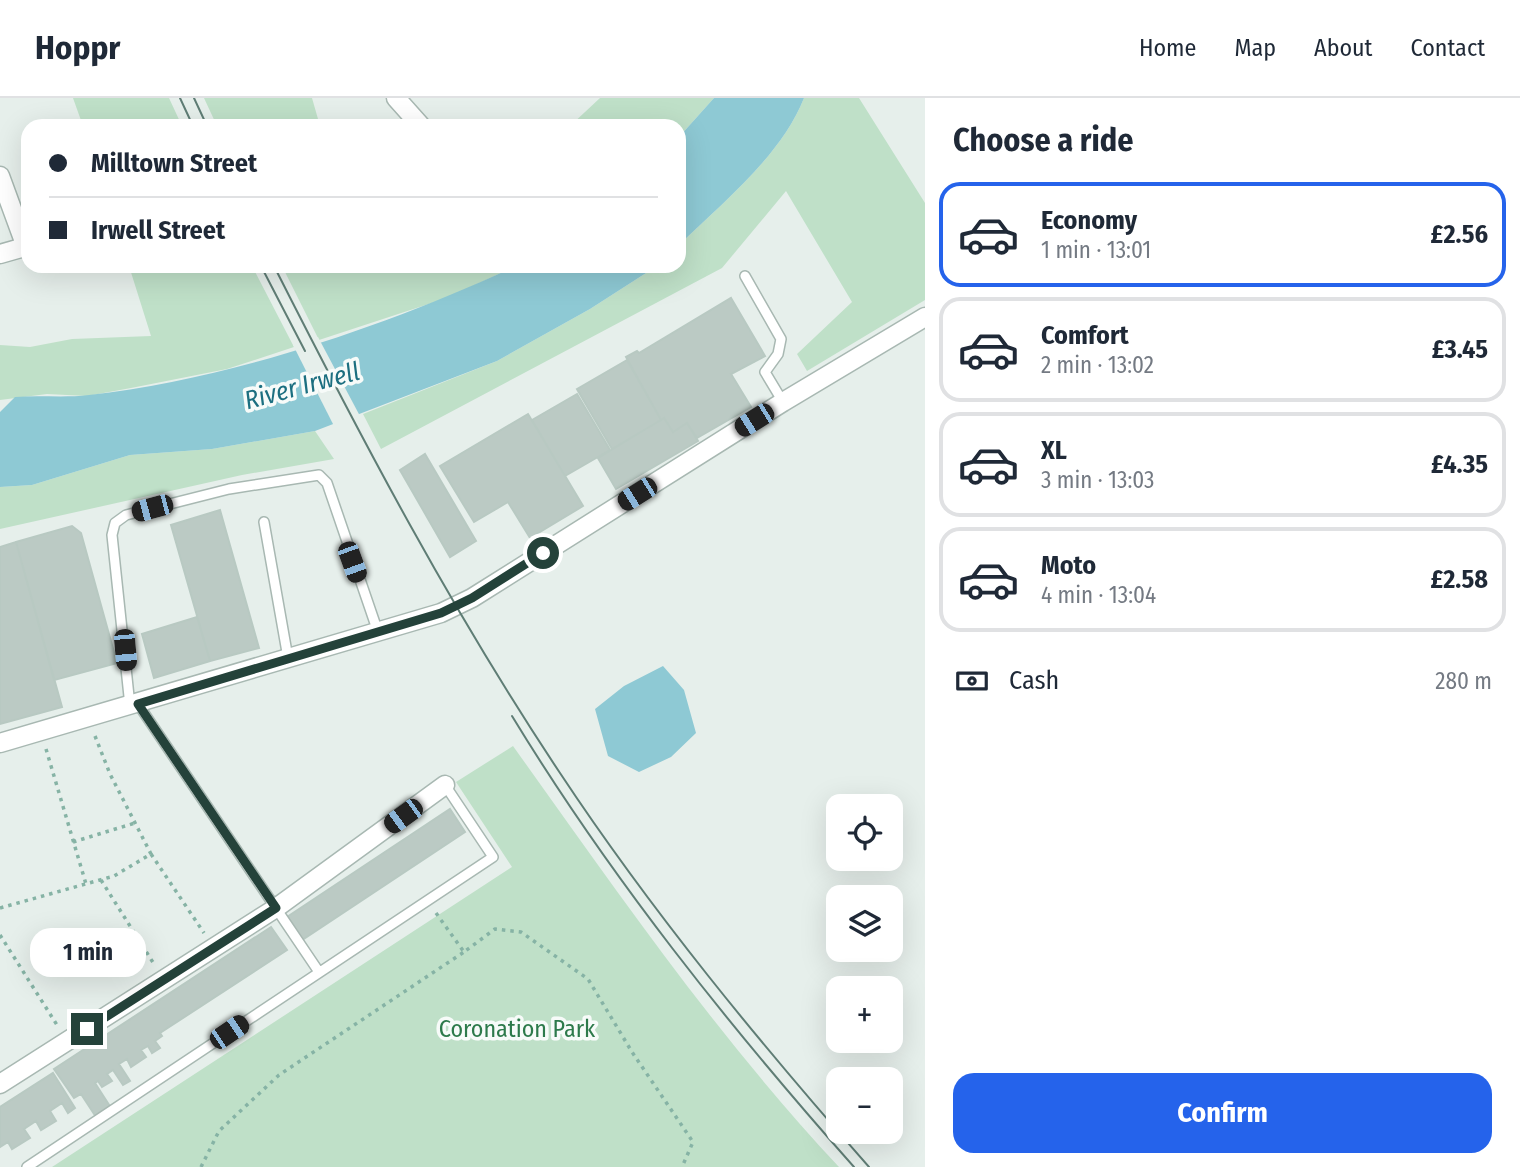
<!DOCTYPE html>
<meta charset="utf-8">
<style>
body{margin:0;font-family:"Fira Sans Condensed",sans-serif;background:#f2f2f3;color:#1f2937;height:100vh;display:flex;flex-direction:column;font-size:26px;white-space:nowrap}
*{box-sizing:border-box;margin:0}
p{font-size:23px;color:#747a83}
.icon{flex:none;width:38px;height:38px;fill:none;stroke:currentColor;stroke-width:2;stroke-linecap:round;stroke-linejoin:round}
.map{position:relative;flex:1;overflow:hidden}
.details{display:flex;flex-direction:column;background:#fff;width:595px}
.details>*{flex:none}
.banner{position:absolute;left:21px;top:21px;width:665px;height:154px;border-radius:21px;box-shadow:0 7px 28px #0002;display:grid;align-content:center;height:154px;padding:0 28px;background:#fff}
.fabs{position:absolute;left:826px;top:696px;display:grid;gap:14px}
.fabs a{display:grid;place-items:center;width:77px;height:77px;border-radius:14px;background:#fff;box-shadow:0 7px 28px #0002;font-size:35px}
.end{position:absolute;width:32px;height:32px;margin:-16px;border:9px solid #24423a;background:#fff;box-shadow:0 0 0 4px #fff}
.from{border-radius:50%}
.bubble{position:absolute;height:49px;border-radius:21px;background:#fff;box-shadow:0 7px 28px #0002;font-size:23px;font-weight:700;line-height:49px;text-align:center}
.car{position:absolute;width:21px;height:42px;margin:-21px -10px;border-radius:9px;box-shadow:0 0 5px 2px #0007;background:linear-gradient(#222 24%,#8ab4d8 0 40%,#222 0 76%,#8ab4d8 0 86%,#222 0)}
.banner b{display:flex;align-items:center;gap:24px;height:66px;font-size:26px}
.banner b+b{border-top:2px solid #e0e1e3}
.banner i{width:18px;height:18px;background:#1f2937}
ul{padding:0;list-style:none}
li{display:flex;align-items:center;gap:21px;height:105px;margin:0 14px 10px;padding:0 14px;border:4px solid #e0e1e3;border-radius:21px}
li div{flex:1}
li b{display:block;font-size:26px}
li em{font-style:normal;font-weight:700}
li.current{border-color:#2563eb}
li>.icon{width:63px;height:63px;stroke-width:1.5}
h2{padding:0 28px;font-size:32px;line-height:84px}
.pay{display:flex;align-items:center;gap:18px;height:77px;padding:0 28px;font-size:26px}
.pay p{margin-inline-start:auto}
.button{display:flex;gap:14px;margin-top:auto;padding:14px 28px}
.button a{flex:1;height:80px;border-radius:21px;background:#2563eb;color:#fff;font-size:28px;font-weight:700;line-height:80px;text-align:center}
header{display:flex;align-items:center;gap:42px;box-sizing:border-box;height:98px;padding:0 35px;background:#fff;border-bottom:2px solid #e0e1e3}
header strong{font-size:33px}
nav{display:flex;gap:38px;margin-inline-start:auto;font-size:24px}
main{display:flex;flex:1;min-height:0}
.map>svg:first-child{display:block}
.green{fill:#bfe0c8}
.water{fill:#8ec9d4}
.pier{fill:#e6efeb}
.building{fill:#bbcac4;stroke:#b8c9c2;stroke-width:2}
.lines{fill:none;stroke-linecap:round;stroke-linejoin:round}
.lane-casing{stroke:#a8b8b2;stroke-width:12}
.street-casing{stroke:#a8b8b2;stroke-width:21}
.path{stroke:#86b3a5;stroke-width:3.5;stroke-dasharray:3.5 5;stroke-linecap:butt}
.lane{stroke:#fff;stroke-width:9}
.street{stroke:#fff;stroke-width:18}
.tram{stroke:#5f7d75;stroke-width:2}
.route{stroke:#24423a;stroke-width:9}
.labels{text-anchor:middle;dominant-baseline:central;stroke-width:7;stroke-linejoin:round;paint-order:stroke}
.park-label{font-size:24px;fill:#2d7a4b;stroke:#f7fbf9}
.water-label{font-size:26px;font-style:italic;fill:#1c6f80;stroke:#f7fbf9}
</style>
<header>
<strong>Hoppr</strong>
<nav><a>Home</a><a>Map</a><a>About</a><a>Contact</a></nav>
</header>
<main>
<div class="map">
<svg width="925" height="1069" viewBox="0 0 925 1069">
<rect width="100%" height="100%" fill="#e6efeb"/>
<!-- green -->
<path class="green" d="M73,0H169L182,28H83Z
M204,0H312L320,28H217Z
M600,0H714L679,39V28H570Z
M804,0H859L925,105V202L807,273L797,256L852,204L786,93L722,170L381,351L363,316L497,263L590,211L657,168H679V147C723,104 781,58 804,0Z
M129,168H252L294,249L227,271L131,290L87,298L47,296L0,302V247L30,249L72,241L151,238Z
M282,168H516L447,200L319,242Z
M315,333L334,361L242,377L0,431V389L32,387L130,357L212,351Z
M513,648C616,792 718,940 839,1069H52L512,769L456,684Z"/>
<!-- water -->
<path class="water" d="M714,0H804C781,58 723,104 679,147V39Z
M516,168H657L590,211L497,263L315,333L212,351L130,357L32,387L0,389V314L15,299C39,297 65,300 89,297C231,281 387,228 516,168Z
M663,568L684,592L696,635L671,659L639,674L608,658L595,611L624,588Z"/>
<!-- pier -->
<path class="pier" d="M318,239L361,320L335,330L293,247Z"/>
<!-- building -->
<path class="building" d="M731,200L765,258L731,276L751,309L697,340L687,325L673,334L664,320L661,322L626,259L637,253L639,255Z
M627,262L661,322L612,351L577,291Z
M577,296L610,352L565,378L532,322Z
M528,316L583,408L530,440L508,404L474,424L440,368Z
M664,320L673,334L687,325L698,343L616,391L598,360Z
M425,356L476,443L450,459L400,372Z
M220,412L259,550L210,563L171,427Z
M72,428L81,435L117,565L54,582L16,444Z
M16,444L62,609L0,626V449Z
M197,519L210,563L154,580L142,536Z
M450,711L465,734L302,842L287,819Z
M271,829L287,852L160,935L162,938L155,943L160,950L152,955L148,948L141,952L146,959L131,969L127,961L119,966L130,983L123,987L113,972L107,976L112,983L102,989L98,983L95,985L111,1010L96,1019L81,996L74,1000L54,971Z
M53,975L75,1010L68,1015L62,1005L50,1013L56,1023L41,1032L36,1023L24,1031L30,1040L12,1051L8,1044L0,1049V1009Z"/>
<g class="lines">
<!-- lane casing -->
<g class="lane-casing">
<path id="lane" d="M745,178L781,241L778,256L765,274L783,304
M264,424L288,560
M138,606L319,874
M130,608L112,437L115,425L126,417L229,391L319,377L327,385L378,534
M27,1069L493,759L445,687"/>
</g>
<!-- street casing -->
<g class="street-casing">
<path id="street" d="M396,0L421,28
M0,78L26,149
M0,156L28,148
M0,645L441,515L472,500L783,304L925,219
M0,986L276,810L445,687"/>
</g>
<!-- path -->
<path class="path" d="M95,638L110,676L151,756
M46,651L86,786
M73,744L135,725
M101,782L154,866
M0,810L114,778L151,756L204,835
M436,815L464,854L495,831L521,834L588,881L632,954L693,1044L682,1069
M0,837L57,927
M201,1069L219,1033L279,977L464,854"/>
<!-- lane -->
<use href="#lane" class="lane"/>
<!-- street -->
<use href="#street" class="street"/>
<!-- tram -->
<path class="tram" d="M180,0L193,28
M194,0L207,28
M261,168L305,253
M274,168C362,342 452,513 560,675C652,814 759,944 869,1069
M512,618C610,779 729,928 854,1069"/>
</g>
<g class="lines">
<!-- route -->
<path class="route" d="M87,931L276,810L138,606L441,515L472,500L543,455"/>
</g>
<g class="labels">
<!-- park labels -->
<g class="park-label">
<text x="517" y="931">Coronation Park</text>
</g>
<!-- water labels -->
<g class="water-label">
<text transform="translate(302 288) rotate(-15)">River Irwell</text>
</g>
</g>
</svg>
<div class="fabs">
<a><svg class="icon" aria-label="locate" viewBox="0 0 24 24"><circle cx="12" cy="12" r="6"/><path d="M12 2v4M12 18v4M2 12h4M18 12h4"/></svg></a>
<a><svg class="icon" aria-label="layers" viewBox="0 0 24 24"><path d="M12 4l9 5-9 5-9-5zM3 14l9 5 9-5"/></svg></a>
<a>+</a>
<a>−</a>
</div>
<i class="end from" style="left:543px;top:455px"></i>
<i class="end" style="left:87px;top:931px"></i>
<div class="bubble" style="left:30px;top:830px;width:116px">1 min</div>
<i class="car" style="left:754px;top:322px;rotate:238deg"></i>
<i class="car" style="left:637px;top:396px;rotate:238deg"></i>
<i class="car" style="left:152px;top:410px;rotate:255deg"></i>
<i class="car" style="left:352px;top:464px;rotate:160deg"></i>
<i class="car" style="left:125px;top:552px;rotate:175deg"></i>
<i class="car" style="left:403px;top:718px;rotate:234deg"></i>
<i class="car" style="left:229px;top:934px;rotate:56deg"></i>
<div class="banner">
<b><i class="from"></i>Milltown Street</b>
<b><i></i>Irwell Street</b>
</div>
</div>
<section class="details">
<h2>Choose a ride</h2>
<ul>
<li class="current"><svg class="icon" aria-label="car" viewBox="0 0 24 24"><path d="M5 17H2v-5l4-1 3-4h7l3 4 3 1v5h-3M9 17h6M6 11h13"/><circle cx="7" cy="17" r="2"/><circle cx="17" cy="17" r="2"/></svg><div><b>Economy</b><p>1 min · 13:01</p></div><em>£2.56</em></li>
<li><svg class="icon" aria-label="car" viewBox="0 0 24 24"><path d="M5 17H2v-5l4-1 3-4h7l3 4 3 1v5h-3M9 17h6M6 11h13"/><circle cx="7" cy="17" r="2"/><circle cx="17" cy="17" r="2"/></svg><div><b>Comfort</b><p>2 min · 13:02</p></div><em>£3.45</em></li>
<li><svg class="icon" aria-label="car" viewBox="0 0 24 24"><path d="M5 17H2v-5l4-1 3-4h7l3 4 3 1v5h-3M9 17h6M6 11h13"/><circle cx="7" cy="17" r="2"/><circle cx="17" cy="17" r="2"/></svg><div><b>XL</b><p>3 min · 13:03</p></div><em>£4.35</em></li>
<li><svg class="icon" aria-label="car" viewBox="0 0 24 24"><path d="M5 17H2v-5l4-1 3-4h7l3 4 3 1v5h-3M9 17h6M6 11h13"/><circle cx="7" cy="17" r="2"/><circle cx="17" cy="17" r="2"/></svg><div><b>Moto</b><p>4 min · 13:04</p></div><em>£2.58</em></li>
</ul>
<div class="pay"><svg class="icon" aria-label="cash" viewBox="0 0 24 24"><path d="M3 7h18v10H3z"/><circle cx="12" cy="12" r="2"/></svg>Cash<p>280 m</p></div>
<div class="button"><a>Confirm</a></div>
</section>
</main>
